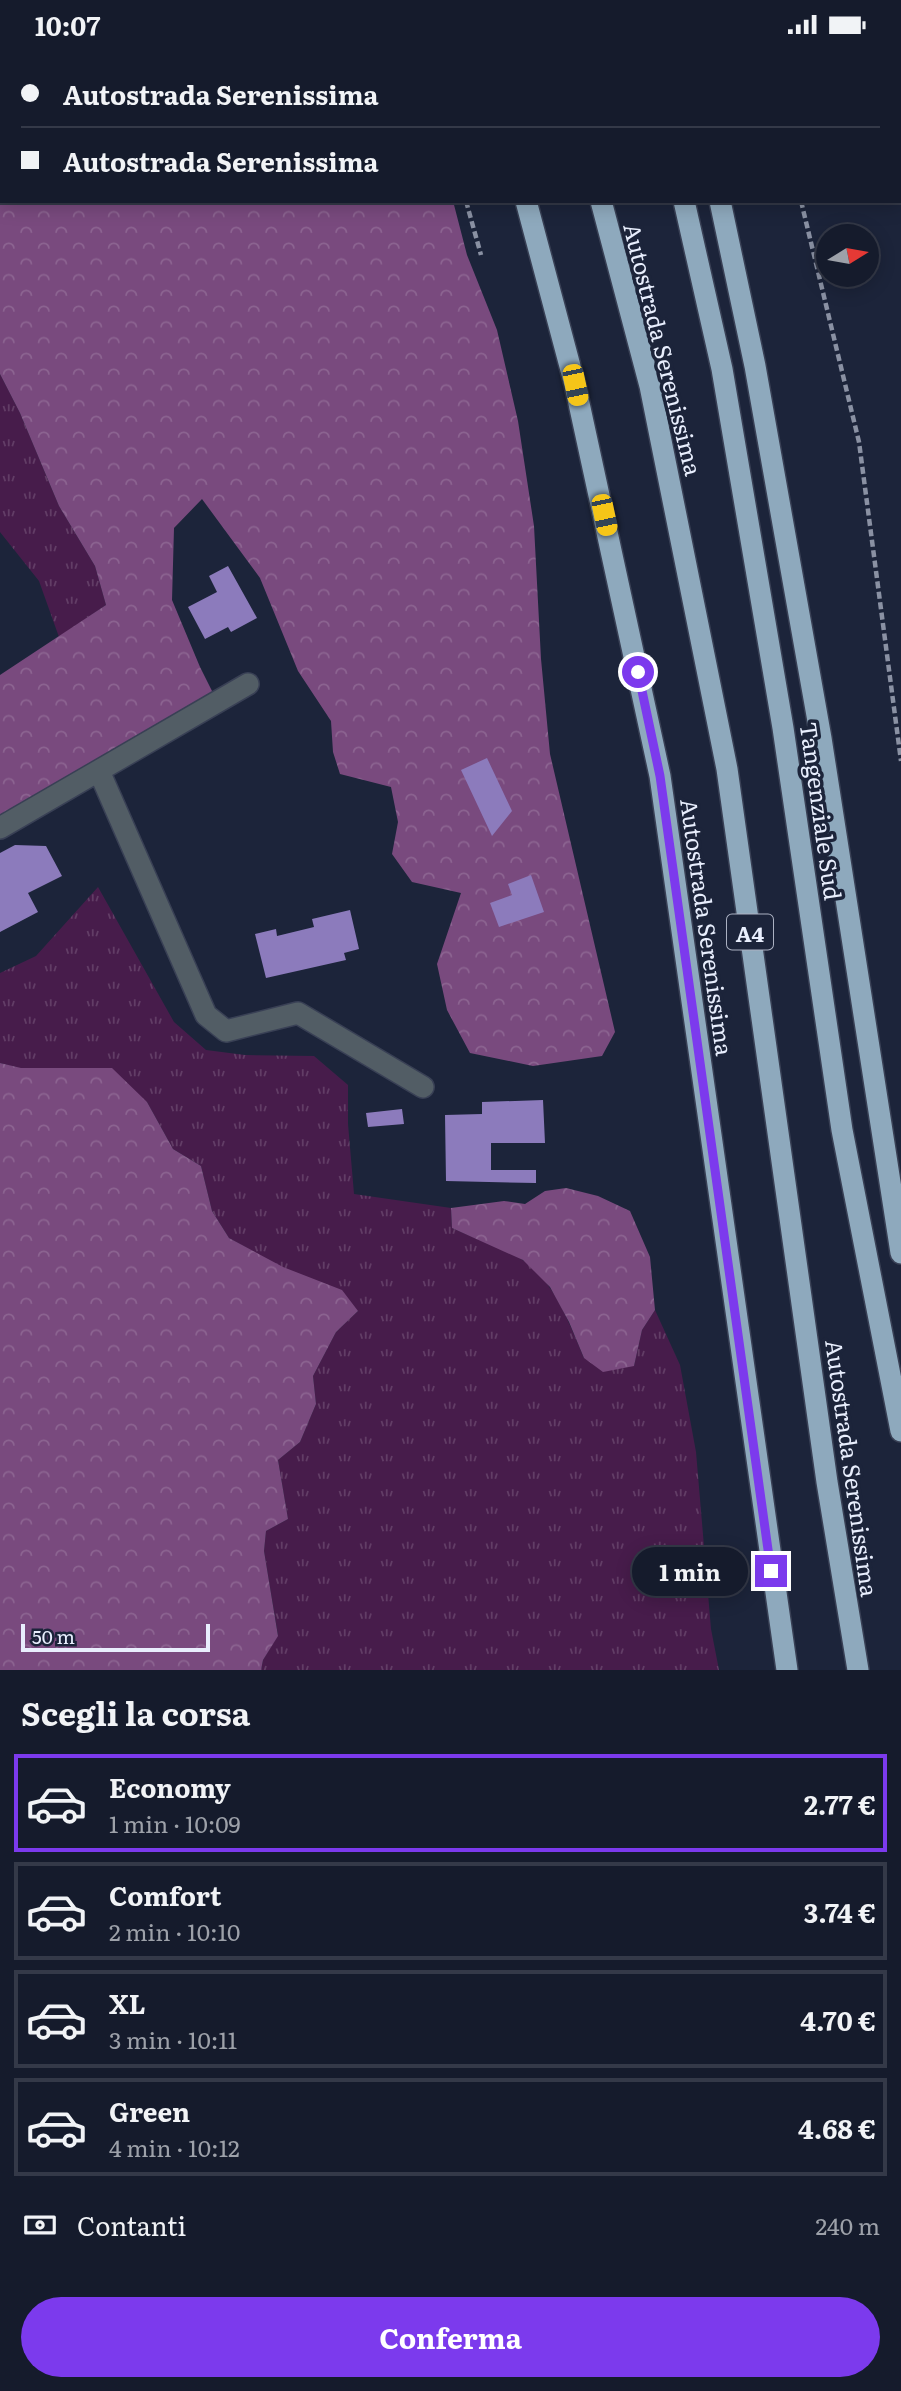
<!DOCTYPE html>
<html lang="it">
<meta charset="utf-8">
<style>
body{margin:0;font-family:Literata,serif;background:#222838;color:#f1f3f6;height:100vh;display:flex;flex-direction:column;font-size:26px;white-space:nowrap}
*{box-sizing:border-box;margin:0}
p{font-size:23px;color:#9da1a9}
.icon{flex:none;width:38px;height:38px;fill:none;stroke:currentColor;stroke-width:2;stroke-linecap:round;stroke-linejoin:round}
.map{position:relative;height:1621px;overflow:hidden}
.sheet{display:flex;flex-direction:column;background:#151b2c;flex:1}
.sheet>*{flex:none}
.top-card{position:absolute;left:0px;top:0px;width:901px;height:154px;box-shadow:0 4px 18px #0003,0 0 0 2px #343948;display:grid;align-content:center;height:154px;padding:0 21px;background:#151b2c}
.needle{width:46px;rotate:79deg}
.buttons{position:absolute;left:816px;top:175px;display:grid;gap:14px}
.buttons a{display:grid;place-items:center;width:63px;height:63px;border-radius:50%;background:#151b2c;box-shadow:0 4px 18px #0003,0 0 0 2px #343948;font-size:35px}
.scale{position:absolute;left:21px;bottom:18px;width:189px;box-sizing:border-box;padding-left:7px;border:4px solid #e8eefd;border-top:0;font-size:19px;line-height:24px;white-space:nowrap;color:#e8eefd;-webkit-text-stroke:5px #1c243a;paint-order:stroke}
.end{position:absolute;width:32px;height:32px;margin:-16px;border:9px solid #7c3aed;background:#fff;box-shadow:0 0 0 4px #fff}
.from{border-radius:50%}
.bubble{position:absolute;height:49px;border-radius:24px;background:#151b2c;box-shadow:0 4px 18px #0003,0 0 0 2px #343948;font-size:23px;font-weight:700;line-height:49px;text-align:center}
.car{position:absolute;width:21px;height:42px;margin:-21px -10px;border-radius:9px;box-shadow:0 0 5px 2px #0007;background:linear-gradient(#f5c518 24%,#345 0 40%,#f5c518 0 76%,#345 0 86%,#f5c518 0)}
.top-card b{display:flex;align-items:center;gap:24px;height:66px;font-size:26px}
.top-card b+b{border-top:2px solid #343948}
.top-card i{width:18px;height:18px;background:#f1f3f6}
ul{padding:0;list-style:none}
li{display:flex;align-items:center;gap:21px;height:98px;margin:0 14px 10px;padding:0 7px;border:4px solid #343948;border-radius:0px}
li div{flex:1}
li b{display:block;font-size:26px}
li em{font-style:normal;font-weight:700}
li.current{border-color:#7c3aed}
li>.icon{width:63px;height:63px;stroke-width:1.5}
h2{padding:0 21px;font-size:32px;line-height:84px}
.pay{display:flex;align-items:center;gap:18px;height:77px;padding:0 21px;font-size:26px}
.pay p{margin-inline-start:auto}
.button{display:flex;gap:14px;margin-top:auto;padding:14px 21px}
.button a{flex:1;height:80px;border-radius:42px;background:#7c3aed;color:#fff;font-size:28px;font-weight:700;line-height:80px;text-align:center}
.status{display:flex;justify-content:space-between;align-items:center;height:49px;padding:0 35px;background:#151b2c;direction:ltr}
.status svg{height:19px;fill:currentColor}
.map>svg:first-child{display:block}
.grass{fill:url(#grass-tufts)}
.forest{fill:url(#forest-crowns)}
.building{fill:#8c7bbc}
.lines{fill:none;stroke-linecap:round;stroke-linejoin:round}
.street-casing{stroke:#394055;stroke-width:24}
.highway-casing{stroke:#394055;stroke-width:24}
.path{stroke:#8a91a3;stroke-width:4.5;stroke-dasharray:7 3.5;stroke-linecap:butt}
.street{stroke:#525d65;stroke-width:21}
.highway{stroke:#8ea9bd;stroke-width:21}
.route{stroke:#7c3aed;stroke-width:9}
.labels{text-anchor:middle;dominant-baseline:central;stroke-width:7;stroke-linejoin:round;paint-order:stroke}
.shield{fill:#1c243a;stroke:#abb1c2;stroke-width:2}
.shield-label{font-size:21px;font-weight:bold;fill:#e8eefd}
.street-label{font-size:23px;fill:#e8eefd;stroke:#1c243a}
</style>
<div class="status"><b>10:07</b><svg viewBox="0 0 49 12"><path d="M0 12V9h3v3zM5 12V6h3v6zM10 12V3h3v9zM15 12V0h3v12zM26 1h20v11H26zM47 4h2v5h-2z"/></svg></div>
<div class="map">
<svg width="901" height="1621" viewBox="0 0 901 1621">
<defs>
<pattern id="grass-tufts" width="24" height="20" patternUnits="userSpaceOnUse" patternTransform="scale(1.75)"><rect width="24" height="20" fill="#471c4b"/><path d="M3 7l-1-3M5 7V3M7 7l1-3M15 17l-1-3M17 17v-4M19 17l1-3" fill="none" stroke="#623d66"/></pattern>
<pattern id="forest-crowns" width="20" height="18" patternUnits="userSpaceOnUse" patternTransform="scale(1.75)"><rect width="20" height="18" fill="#794a7e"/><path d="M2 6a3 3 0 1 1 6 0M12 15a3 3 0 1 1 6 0" fill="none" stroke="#8c6491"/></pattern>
</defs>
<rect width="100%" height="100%" fill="#1c243a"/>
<!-- grass -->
<path class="grass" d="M0,325L20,364L59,457L95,517L106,556L59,588L39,532L0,483Z
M98,838L174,973L206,1001L245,1006L314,1007L348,1036V1075L354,1145L451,1159L452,1179C474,1189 499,1198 521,1210C552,1227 571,1278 584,1309L634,1317L642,1281L655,1261L680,1316L696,1403L711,1580L719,1621H261L263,1611L278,1586L264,1502L266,1482L288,1470L278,1411L300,1393L316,1355L313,1327L336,1283L358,1262L229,1189L212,1162L201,1117L173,1100L147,1053L0,1014V924L36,907Z"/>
<!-- forest -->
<path class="forest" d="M0,0H374L375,2H2V152H453L467,206L497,281L518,372L534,477L541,610L550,705L615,983L602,1007L533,1017L470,1004L447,961L437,915L461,844L412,833L392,805L398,773L391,738L340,725L333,703L331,672L298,622L260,529L202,450L174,479L172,551L200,618L218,654L0,779V626L106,556L95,517L59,457L20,364L0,325Z
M0,1014L21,1019H112L147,1053L173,1100L201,1117L212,1162L229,1189L283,1218L342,1241L358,1262L336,1283L313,1327L316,1355L300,1393L278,1411L288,1470L266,1482L264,1502L278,1587L263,1611L261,1621H0Z
M566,1139L598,1147L630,1162L650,1208L655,1261L642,1281L634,1317L603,1323L584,1309L569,1273L550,1238L523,1211L452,1179L451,1159L504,1152L525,1155L545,1142Z"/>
<!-- building -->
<path class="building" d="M228,517L257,569L231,583L228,578L205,590L188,558L217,543L209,527Z
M487,709L512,762L492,787L461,721Z
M15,796L46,797L62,827L28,844L38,863L0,883V804Z
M531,826L544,863L499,878L490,854L512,846L508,835Z
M350,861L359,900L344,904L346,911L266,929L255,885L276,880L277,887L314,878L312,870Z
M543,1051L545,1094H491V1121H536V1134L446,1132L445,1066L482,1065V1053Z
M402,1060L404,1075L368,1078L366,1064Z"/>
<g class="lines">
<!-- street casing -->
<g class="street-casing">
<path id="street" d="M99,722L206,966L226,982L298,964L423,1038
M0,779L248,635"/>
</g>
<!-- highway casing -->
<g class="highway-casing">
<path id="highway" d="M484,0L485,2
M560,0V2
M649,0L650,2
M687,0L688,2
M526,152L575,336L660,727L787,1621
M601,152L650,337L727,720L827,1433L858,1621
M684,152L722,320L783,679L842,1081L901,1382
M720,152L755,317L821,689L901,1204"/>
</g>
<!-- path -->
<path class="path" d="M425,0L426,2
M769,0V2
M466,152L481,206
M801,152L859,393L901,712"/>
<!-- street -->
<use href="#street" class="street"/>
<!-- highway -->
<use href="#highway" class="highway"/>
</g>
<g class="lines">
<!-- route -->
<path class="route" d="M638,623L660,727L771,1522"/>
</g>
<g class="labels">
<!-- shield labels -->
<rect class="shield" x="727" y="865.5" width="46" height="35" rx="5"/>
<g class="shield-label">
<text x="750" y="883">A4</text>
</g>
<!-- street labels -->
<g class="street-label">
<text transform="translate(664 300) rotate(76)">Autostrada Serenissima</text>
<text transform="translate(822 762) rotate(82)">Tangenziale Sud</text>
<text transform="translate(708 878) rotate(82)">Autostrada Serenissima</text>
<text transform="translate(853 1419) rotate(82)">Autostrada Serenissima</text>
</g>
</g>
</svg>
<div class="buttons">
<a><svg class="needle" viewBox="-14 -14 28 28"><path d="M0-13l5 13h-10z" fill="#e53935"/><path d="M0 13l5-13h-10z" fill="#9da1a9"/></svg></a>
</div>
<div class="scale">50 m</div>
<i class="end from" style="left:638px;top:623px"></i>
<i class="end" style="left:771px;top:1522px"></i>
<div class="bubble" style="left:632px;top:1498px;width:116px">1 min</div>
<i class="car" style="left:575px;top:336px;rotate:168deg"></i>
<i class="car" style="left:604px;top:466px;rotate:168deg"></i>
<div class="top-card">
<b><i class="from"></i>Autostrada Serenissima</b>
<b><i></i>Autostrada Serenissima</b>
</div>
</div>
<section class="sheet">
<h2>Scegli la corsa</h2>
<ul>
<li class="current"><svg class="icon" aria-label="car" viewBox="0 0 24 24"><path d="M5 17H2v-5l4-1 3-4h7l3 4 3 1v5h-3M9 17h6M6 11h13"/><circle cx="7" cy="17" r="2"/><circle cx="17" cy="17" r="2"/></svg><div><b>Economy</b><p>1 min · 10:09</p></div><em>2.77 €</em></li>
<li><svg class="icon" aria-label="car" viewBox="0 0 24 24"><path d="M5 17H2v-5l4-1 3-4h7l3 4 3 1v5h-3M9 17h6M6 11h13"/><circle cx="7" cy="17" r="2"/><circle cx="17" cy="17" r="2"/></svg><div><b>Comfort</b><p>2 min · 10:10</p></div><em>3.74 €</em></li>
<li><svg class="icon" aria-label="car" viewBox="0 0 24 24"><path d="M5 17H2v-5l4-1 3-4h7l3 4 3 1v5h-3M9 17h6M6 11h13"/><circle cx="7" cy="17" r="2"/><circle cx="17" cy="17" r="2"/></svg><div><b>XL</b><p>3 min · 10:11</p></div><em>4.70 €</em></li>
<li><svg class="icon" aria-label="car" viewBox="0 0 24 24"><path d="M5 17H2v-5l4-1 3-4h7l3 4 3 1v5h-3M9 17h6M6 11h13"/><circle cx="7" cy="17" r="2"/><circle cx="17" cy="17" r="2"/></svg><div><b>Green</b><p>4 min · 10:12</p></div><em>4.68 €</em></li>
</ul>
<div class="pay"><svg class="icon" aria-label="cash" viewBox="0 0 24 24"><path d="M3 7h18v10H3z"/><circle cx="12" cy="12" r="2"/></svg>Contanti<p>240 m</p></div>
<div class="button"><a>Conferma</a></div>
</section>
